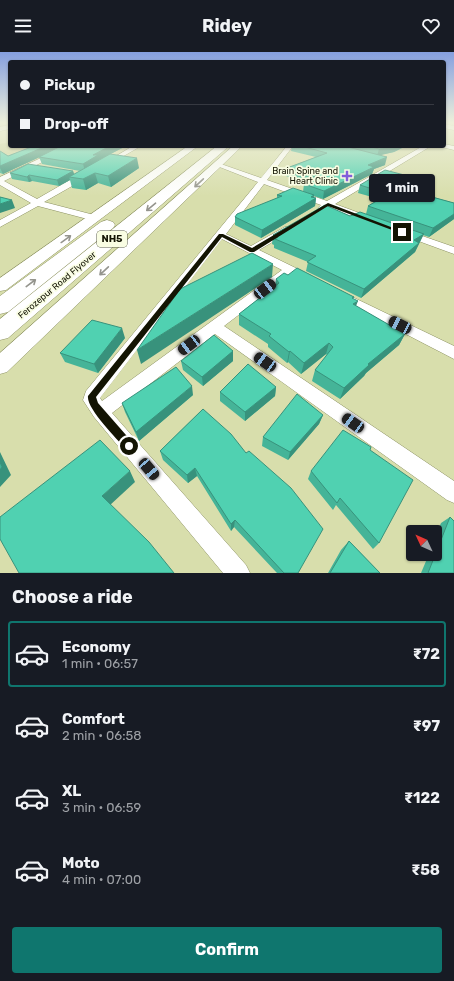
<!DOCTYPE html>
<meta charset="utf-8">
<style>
body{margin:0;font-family:Rubik,sans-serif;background:#242831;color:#f1f3f6;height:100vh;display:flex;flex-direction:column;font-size:15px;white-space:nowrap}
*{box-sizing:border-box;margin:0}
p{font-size:13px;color:#9ea1a6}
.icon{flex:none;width:22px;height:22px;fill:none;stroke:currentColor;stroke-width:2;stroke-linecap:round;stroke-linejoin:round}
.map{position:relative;height:521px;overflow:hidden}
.side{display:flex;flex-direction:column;background:#171b24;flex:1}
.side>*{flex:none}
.guide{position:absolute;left:8px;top:8px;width:438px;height:88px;border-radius:4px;box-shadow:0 1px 3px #0004;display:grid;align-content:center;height:88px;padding:0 12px;background:#171b24}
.needle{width:26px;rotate:314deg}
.tools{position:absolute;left:406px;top:473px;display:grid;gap:8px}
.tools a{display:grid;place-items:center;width:36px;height:36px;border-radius:4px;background:#171b24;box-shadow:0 1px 3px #0004;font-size:20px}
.end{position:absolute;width:18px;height:18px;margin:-9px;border:5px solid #131403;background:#fff;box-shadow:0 0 0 2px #fff}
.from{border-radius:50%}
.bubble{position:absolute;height:28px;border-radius:4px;background:#171b24;box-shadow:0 1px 3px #0004;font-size:13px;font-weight:700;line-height:28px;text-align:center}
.car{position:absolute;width:12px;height:24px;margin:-12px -6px;border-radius:5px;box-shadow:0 0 3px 1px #0007;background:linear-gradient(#222 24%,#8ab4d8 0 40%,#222 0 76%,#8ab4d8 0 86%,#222 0)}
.guide b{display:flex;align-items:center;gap:14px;height:38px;font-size:15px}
.guide b+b{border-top:1px solid #363941}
.guide i{width:10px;height:10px;background:#f1f3f6}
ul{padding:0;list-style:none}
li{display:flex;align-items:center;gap:12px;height:66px;margin:0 8px 6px;padding:0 4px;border:2px solid transparent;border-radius:4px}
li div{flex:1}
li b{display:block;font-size:15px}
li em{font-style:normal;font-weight:700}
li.selected{border-color:#0f766e}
li>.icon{width:36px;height:36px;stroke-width:1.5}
h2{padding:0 12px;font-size:18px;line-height:48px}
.button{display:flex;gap:8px;margin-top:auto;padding:8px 12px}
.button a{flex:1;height:46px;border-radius:4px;background:#0f766e;color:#fff;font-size:16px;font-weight:700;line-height:46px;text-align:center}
header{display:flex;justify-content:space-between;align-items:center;height:52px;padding:0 12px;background:#171b24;font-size:18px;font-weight:700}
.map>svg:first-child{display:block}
.built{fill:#cbd29a}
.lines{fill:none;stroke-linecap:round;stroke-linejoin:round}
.street-casing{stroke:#8c9162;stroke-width:1}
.secondary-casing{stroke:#8c9162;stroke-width:1}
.highway-casing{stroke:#8c9162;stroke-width:1}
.street{fill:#fff;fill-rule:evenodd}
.secondary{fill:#fff;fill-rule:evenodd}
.highway{fill:#fff;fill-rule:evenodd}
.wall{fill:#45b498}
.shaded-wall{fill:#38927c}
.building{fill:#50d1b1;stroke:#38927c}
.oneway{stroke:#95958e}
.route{fill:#131403}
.poi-dot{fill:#825ed9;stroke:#f9fde3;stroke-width:1.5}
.labels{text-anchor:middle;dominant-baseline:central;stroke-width:3.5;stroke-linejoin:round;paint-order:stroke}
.far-poi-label{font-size:9px;fill:#131403;stroke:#f9fde3;text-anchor:end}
.far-street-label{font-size:9px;fill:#131403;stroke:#f9fde3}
.shield{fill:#f9fde3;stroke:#585a46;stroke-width:1}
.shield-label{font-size:10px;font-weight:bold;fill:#131403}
</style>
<header><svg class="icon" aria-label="menu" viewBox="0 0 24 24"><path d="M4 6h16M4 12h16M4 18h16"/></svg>Ridey<svg class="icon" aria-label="heart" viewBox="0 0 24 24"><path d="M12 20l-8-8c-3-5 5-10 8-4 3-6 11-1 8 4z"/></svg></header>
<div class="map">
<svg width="454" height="521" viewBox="0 0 454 521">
<rect width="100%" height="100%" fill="#d8deac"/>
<!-- built -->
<path class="built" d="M10,90V94H41L26,101L4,103L0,100V92Z"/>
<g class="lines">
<!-- street casing -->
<g class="street-casing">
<path id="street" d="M444,72L454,74V78L444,76Z
M10,73V77L0,79V75Z
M444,92L454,94V98L442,95L441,94H444Z
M67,94H75L4,129L37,147L82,121H88V125L44,150L98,164L100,166L98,168L95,169L38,154L0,175V168L31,151L0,133V125Z
M133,94H141L108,113L103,112Z
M287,94H293L267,128L327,149L423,94H431L335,152L373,166L375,168L370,171L328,156L322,159L319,158L318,156L321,153L264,132L226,182L251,194L285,175H291L293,177L291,179L259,198L312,224L314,227L312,230H304L291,223L224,274L454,429V451L447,448L215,282L112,361L246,513L250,521H223L94,365L83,348L86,339L258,130L217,114V112H221L261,126ZM222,187L282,218L102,349L100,346Z
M405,178L454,195V202L402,183L400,181L402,179Z
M342,240L454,294V307L338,247L336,244L338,241Z"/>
</g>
<!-- secondary casing -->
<g class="secondary-casing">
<path id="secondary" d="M188,94H198L6,238L0,239V226Z
M233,94H242L7,320L0,322V301Z"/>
</g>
<!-- highway casing -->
<g class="highway-casing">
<path id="highway" d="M217,94H229L8,286L0,288V267Z
M107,168L113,170L115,173L113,176L8,260L0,262V244L101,170Z"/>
</g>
<!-- street -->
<use href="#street" class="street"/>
<!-- secondary -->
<use href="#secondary" class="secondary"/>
<!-- highway -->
<use href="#highway" class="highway"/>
</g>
<!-- wall -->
<path class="wall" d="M34,94H126L99,108L139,116L111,135L98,131L86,138L72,136L70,128L59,134L32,129L29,130L12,127L10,121L73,119L74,122L80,119L42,112L39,105L3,122L0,121V99L8,104Z
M274,94H286L283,96Z
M292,94H406L394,100L379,103L385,113L374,117L372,122L323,147L314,144L313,146H316L315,154L261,186L235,173V165L277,146V143L303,140L304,132L307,130L286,124L287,116L316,105L291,99Z
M360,133L414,134L405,137L454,151V167L429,185L423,183L415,200L361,246L306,219L308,210L274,196V193L272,192L273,183L350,164L366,162L368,154L379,147L358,141Z
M288,223L354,245L353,246L356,254L405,282L399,293L366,321L364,324L340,347L312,329L315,318L327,303L326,302L301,322L288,310L287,311L268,295V292L239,273V262L275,234L276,227Z
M125,286L98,321L65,310L60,301Z
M233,299V309L203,334L183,318L181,309Z
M276,335L275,344L245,369L220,349V340Z
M193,343L139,389L125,360L122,351Z
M203,357L298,521H277L234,475L231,479L197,424L188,431L163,408L160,399Z
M323,363L319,372L288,408L262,394L263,385Z
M370,398L379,491L373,497L336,453L333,458L308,427L311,419Z
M450,465L454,521H421L429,502H435V486L441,471Z
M349,489L380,521H328L341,498Z"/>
<!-- shaded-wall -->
<path class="shaded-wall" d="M46,94H64L3,122L0,116V114Z
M110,94H126L99,108L100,111L85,119L83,112L93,103Z
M393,94H406L394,100L377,104L379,97Z
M387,105L385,113L374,117L372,122L323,147L324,139L368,113Z
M137,106L139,116L111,135L108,124Z
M73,119L75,125H69L70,128L59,134L57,128Z
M95,121L98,131L86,138L83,127Z
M29,123L32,129L29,130L27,125Z
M416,126L414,134L379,147L382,140Z
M314,143L313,148L316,146L315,154L261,186L262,178L311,145Z
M12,148L15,156L0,161V152Z
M454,162V167L429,185L433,176Z
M424,182L415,200L361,246L364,237L414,188Z
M273,212L272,225L141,312L137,298Z
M358,249L354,259L353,252Z
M122,276L125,286L98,321L94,312Z
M405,282L399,293L366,321L364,324L340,347L344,336L368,312Z
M329,291L326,302L301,322L304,311Z
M233,299V309L203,334L202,325Z
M290,299L288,310L287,311L289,300Z
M192,334L193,343L139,389L136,380Z
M276,335L275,344L245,369V360Z
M323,363L319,372L288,408L290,400Z
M0,400L11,423L0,435Z
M195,416L197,424L188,431L187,423Z
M130,419L135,430L109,454L102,444Z
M235,468L234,475L231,479V472Z"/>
<!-- building -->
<path class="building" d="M34,94H46L0,114V99L8,104Z
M61,94H110L93,103H98L83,112L39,105Z
M301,94H344L387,105L368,113L374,115L324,139L304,132L319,126L287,116L327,101Z
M369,94H393L379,97Z
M110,102L137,106L108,124L95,121L83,127L69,125Z
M28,112L73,119L57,128L29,123L27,125L10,121Z
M385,118L416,126L382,140L360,133Z
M293,136L314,143L311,145L316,146L262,178L235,165L237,162L282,144L277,143Z
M399,136L454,151V162L433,176L368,154Z
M0,145L12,148L0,152Z
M325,153L350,164L360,160L424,182L414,188L419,191L364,237L307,210L316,204L275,187L278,185L273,183Z
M252,201L273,212L137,298L180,237Z
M297,216L354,245L352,246L358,249L353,252L405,282L368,312L369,313L344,336L315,318L333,295L329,291L304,311L290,299L289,300L269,284L271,282L239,262L279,231L276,227L284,221L288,223Z
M92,268L122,276L94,312L60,301Z
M214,283L233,299L202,325L181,309Z
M248,312L276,335L245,360L220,340Z
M176,315L192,334L136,380L122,351Z
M297,342L323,363L290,400L263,385Z
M203,357L231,382L246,401L249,399L291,436L323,477L298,521H284L235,468L231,472L195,416L187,423L160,399Z
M343,378L371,395L370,398L413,428L379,491L340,446L337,451L311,419Z
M100,388L130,419L102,444L149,490L174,521H19L0,487V465Z
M0,410L2,415L0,418Z
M450,465L454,469V521H428Z
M349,489L380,521H330Z"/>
<!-- one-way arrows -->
<defs><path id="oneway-shaft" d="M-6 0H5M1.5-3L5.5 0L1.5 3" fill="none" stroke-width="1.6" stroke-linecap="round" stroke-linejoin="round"/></defs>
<g class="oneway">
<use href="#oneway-shaft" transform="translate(199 131) rotate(137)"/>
<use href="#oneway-shaft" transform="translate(151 155) rotate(140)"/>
<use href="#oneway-shaft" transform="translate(66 187) rotate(-36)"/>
<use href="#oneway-shaft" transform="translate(104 219) rotate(137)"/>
<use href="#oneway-shaft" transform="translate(31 231) rotate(-37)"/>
</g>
<!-- sky -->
<linearGradient id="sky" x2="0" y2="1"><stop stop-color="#859fdf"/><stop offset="0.49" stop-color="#edf0da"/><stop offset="1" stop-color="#edf0da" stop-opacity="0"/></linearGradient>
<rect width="454" height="144" fill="url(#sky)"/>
<!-- route -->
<path class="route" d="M328,151L404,180L400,181L328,154L254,200H250L222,185L96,345L98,351L133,391L134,394L133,397L129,399L126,397C117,387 86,356 88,344L219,182H223L252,196Z"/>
<!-- markers -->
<path class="poi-dot" d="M345 118h4v4h4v4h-4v4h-4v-4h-4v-4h4z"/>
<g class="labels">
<!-- far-poi labels -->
<g class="far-poi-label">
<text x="338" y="119">Brain Spine and<tspan x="338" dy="10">Heart Clinic</tspan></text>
</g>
<!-- far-street labels -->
<g class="far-street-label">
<text transform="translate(57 233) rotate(-40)">Ferozepur Road Flyover</text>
</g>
<!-- shield labels -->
<rect class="shield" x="97" y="179" width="30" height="16" rx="3"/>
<g class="shield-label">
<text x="112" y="187">NH5</text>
</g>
</g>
</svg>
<div class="tools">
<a><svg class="needle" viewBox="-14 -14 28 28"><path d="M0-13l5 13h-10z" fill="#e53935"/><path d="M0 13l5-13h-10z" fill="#9ea1a6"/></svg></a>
</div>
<i class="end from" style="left:129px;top:394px"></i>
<i class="end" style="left:402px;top:180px"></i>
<div class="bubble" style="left:369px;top:122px;width:66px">1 min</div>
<i class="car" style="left:265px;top:237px;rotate:53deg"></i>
<i class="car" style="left:400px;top:273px;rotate:297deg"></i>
<i class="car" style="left:189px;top:293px;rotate:233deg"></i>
<i class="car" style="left:265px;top:310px;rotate:305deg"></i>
<i class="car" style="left:353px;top:371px;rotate:305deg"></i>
<i class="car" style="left:149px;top:417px;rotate:140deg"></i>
<div class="guide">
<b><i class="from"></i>Pickup</b>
<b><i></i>Drop-off</b>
</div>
</div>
<section class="side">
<h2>Choose a ride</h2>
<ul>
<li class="selected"><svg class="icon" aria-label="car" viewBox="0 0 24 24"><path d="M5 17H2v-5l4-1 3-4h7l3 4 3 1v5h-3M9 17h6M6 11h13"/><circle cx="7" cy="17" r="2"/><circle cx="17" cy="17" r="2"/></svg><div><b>Economy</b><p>1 min · 06:57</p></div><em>₹72</em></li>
<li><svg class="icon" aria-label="car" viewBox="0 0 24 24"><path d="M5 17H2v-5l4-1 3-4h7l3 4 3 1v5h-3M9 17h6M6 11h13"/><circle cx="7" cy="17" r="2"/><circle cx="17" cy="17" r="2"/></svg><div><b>Comfort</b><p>2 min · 06:58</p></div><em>₹97</em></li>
<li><svg class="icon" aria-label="car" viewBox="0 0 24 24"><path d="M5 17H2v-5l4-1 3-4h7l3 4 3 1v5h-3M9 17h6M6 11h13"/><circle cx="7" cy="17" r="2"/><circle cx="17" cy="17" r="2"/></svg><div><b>XL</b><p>3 min · 06:59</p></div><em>₹122</em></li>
<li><svg class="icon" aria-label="car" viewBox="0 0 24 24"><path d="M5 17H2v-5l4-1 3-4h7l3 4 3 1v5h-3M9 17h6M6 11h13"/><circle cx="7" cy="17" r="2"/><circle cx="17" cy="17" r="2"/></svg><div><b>Moto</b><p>4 min · 07:00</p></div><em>₹58</em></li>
</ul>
<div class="button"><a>Confirm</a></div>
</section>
